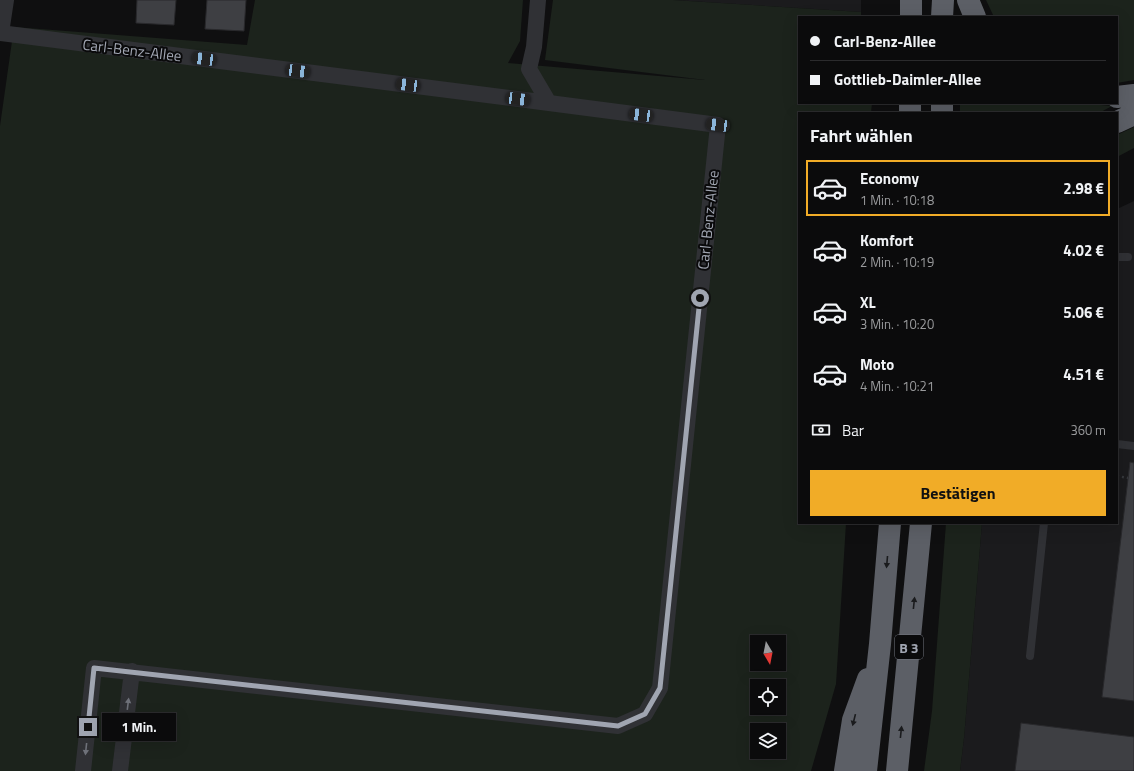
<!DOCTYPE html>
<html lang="de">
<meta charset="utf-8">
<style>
body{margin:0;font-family:"Titillium Web",sans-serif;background:#141415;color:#f1f3f6;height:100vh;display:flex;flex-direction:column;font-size:15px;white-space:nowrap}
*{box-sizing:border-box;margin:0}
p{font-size:13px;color:#9a9b9d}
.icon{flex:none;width:22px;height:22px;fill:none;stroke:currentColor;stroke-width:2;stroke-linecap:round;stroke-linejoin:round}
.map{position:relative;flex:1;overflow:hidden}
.side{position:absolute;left:798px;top:112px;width:320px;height:412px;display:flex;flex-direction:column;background:#0b0b0c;border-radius:0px;box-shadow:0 4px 16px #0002,0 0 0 1px #2b2b2d}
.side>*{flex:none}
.hud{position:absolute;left:798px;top:16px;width:320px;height:88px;border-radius:0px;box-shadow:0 4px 16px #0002,0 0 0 1px #2b2b2d;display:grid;align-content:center;height:88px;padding:0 12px;background:#0b0b0c}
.needle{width:26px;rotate:170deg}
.buttons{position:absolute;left:750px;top:635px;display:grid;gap:8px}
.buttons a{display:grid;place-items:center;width:36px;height:36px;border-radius:0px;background:#0b0b0c;box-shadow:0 4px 16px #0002,0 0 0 1px #2b2b2d;font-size:20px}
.end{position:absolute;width:18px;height:18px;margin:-9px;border:5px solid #a0a5b1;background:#111;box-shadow:0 0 0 2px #111}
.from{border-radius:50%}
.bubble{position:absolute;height:28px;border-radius:0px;background:#0b0b0c;box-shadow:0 4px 16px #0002,0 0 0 1px #2b2b2d;font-size:13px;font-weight:700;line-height:28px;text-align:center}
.car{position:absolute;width:12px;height:24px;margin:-12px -6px;border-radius:5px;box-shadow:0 0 3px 1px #0007;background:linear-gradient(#222 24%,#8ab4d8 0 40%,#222 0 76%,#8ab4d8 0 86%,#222 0)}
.hud b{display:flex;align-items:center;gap:14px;height:38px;font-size:15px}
.hud b+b{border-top:1px solid #2b2b2d}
.hud i{width:10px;height:10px;background:#f1f3f6}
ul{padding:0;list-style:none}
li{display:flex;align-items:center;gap:12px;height:56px;margin:0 8px 6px;padding:0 4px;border:2px solid transparent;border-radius:0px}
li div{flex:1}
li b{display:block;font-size:15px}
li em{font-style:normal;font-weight:700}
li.current{border-color:#f1ac27}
li>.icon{width:36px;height:36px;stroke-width:1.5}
h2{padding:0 12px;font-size:18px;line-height:48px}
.pay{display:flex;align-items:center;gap:10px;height:44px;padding:0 12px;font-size:15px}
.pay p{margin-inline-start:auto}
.action{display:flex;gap:8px;margin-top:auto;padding:8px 12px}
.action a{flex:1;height:46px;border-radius:0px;background:#f1ac27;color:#111;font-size:16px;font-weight:700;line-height:46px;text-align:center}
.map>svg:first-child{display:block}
.built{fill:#1b1b1d}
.green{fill:#1c231c;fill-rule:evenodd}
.building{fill:#3e3f43;stroke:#29292c}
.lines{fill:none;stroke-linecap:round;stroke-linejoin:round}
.path{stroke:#36383c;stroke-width:2.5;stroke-dasharray:2 3;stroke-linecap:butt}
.lane{stroke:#303135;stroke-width:8}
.street{stroke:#303135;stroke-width:16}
.highway{stroke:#5c5f66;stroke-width:22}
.oneway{fill:#1a1b1d}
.oneway2{fill:#6e7179}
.route{stroke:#a0a5b1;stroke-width:5}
.labels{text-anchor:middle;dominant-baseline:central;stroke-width:4;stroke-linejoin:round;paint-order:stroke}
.shield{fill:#0a0a0b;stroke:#73767f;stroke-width:1}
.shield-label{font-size:14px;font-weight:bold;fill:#a0a5b1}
.street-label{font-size:15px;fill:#a0a5b1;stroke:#0a0a0b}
</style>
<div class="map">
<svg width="1134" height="771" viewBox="0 0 1134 771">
<rect width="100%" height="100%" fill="#0f0f10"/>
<!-- built -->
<path class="built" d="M673,0H861V12Z
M1134,201V771H960L964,738L982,523H1117V209Z"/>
<!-- green -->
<path class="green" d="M255,0H523L520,41L508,63L705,80L545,60L553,0H673L861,12V17H799V103H872L871,113H799V523H846L836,684L811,771H0V126L14,27L247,45ZM757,642H779V664H757ZM757,686H779V708H757ZM757,730H779V752H757Z
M986,0H1134V80L1117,83V17H994Z
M960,103H1078L1112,106L1099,113H960Z
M1134,127V148L1117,157V135Z
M946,523H982L964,738L960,771H924L932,711Z"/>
<!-- building -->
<path class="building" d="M137,0H176L174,25L136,23Z
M207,0H246L244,31L205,29Z
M1130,462L1134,463V701L1102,697Z
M1021,723L1134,737V771H1015Z"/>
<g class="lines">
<!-- path -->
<path class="path" d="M1117,476L1128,478"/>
<!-- lane -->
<path class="lane" d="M1117,257H1128
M1117,444L1134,446
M1030,656L1044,523"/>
<!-- street -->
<path class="street" d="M0,33L549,103
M1,33L6,0
M83,771L94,668L618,726L645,714L660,688L718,125L549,103L529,69L534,47L538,0
M120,771L132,671"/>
<!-- highway -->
<path class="highway" d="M968,0L975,17
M911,17V0
M942,17L943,0
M1117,97L1134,95
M910,113V103
M942,113V103
M1117,122L1134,114
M845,771L853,720L868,679
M866,771L880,644L890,523
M897,771L921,523"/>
</g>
<!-- one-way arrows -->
<defs><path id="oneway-solid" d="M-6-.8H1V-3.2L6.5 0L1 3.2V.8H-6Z"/></defs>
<g class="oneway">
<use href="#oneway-solid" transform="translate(887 562) rotate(95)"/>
<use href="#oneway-solid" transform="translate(914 603) rotate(-84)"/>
<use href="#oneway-solid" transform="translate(854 720) rotate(104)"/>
<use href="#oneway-solid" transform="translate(901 732) rotate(-84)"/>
</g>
<g class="oneway2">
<use href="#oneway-solid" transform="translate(128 704) rotate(-83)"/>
<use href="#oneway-solid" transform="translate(86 749) rotate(96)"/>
</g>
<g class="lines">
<!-- route -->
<path class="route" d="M88,727L94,668L618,726L645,714L660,688L700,298"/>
</g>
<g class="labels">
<!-- shield labels -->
<rect class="shield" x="895" y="635" width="28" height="24" rx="3"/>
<g class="shield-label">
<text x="909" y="647">B 3</text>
</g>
<!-- street labels -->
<g class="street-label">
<text transform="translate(132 50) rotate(7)">Carl-Benz-Allee</text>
<text transform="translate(708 220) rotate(-84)">Carl-Benz-Allee</text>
</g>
</g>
</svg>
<div class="buttons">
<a><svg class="needle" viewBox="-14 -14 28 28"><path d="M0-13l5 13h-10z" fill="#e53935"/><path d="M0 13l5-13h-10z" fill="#9a9b9d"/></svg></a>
<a><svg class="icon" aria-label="locate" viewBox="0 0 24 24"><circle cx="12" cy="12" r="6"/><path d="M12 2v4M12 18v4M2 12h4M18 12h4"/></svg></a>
<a><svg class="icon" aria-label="layers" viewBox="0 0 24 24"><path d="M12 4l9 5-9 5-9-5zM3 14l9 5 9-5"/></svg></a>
</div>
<i class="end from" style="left:700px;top:298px"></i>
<i class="end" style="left:88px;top:727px"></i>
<div class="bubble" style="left:102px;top:713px;width:74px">1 Min.</div>
<i class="car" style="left:204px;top:59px;rotate:277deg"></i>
<i class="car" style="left:298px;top:71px;rotate:97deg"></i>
<i class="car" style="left:408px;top:85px;rotate:277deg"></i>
<i class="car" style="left:518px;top:99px;rotate:97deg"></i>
<i class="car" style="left:641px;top:115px;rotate:277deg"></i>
<i class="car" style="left:718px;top:125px;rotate:277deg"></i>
<div class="hud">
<b><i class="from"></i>Carl-Benz-Allee</b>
<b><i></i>Gottlieb-Daimler-Allee</b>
</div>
<section class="side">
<h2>Fahrt wählen</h2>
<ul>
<li class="current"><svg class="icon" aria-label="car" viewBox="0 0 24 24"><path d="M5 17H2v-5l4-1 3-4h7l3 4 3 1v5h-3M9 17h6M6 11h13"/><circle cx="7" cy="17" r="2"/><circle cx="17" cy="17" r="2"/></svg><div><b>Economy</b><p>1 Min. · 10:18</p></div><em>2.98 €</em></li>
<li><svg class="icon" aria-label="car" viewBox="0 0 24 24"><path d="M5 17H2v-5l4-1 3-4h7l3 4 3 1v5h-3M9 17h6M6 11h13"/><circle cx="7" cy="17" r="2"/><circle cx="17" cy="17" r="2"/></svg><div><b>Komfort</b><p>2 Min. · 10:19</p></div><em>4.02 €</em></li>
<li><svg class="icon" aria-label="car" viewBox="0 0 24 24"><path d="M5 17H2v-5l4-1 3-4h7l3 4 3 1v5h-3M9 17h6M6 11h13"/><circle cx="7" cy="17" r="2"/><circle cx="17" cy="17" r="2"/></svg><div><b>XL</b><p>3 Min. · 10:20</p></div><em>5.06 €</em></li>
<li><svg class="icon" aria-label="car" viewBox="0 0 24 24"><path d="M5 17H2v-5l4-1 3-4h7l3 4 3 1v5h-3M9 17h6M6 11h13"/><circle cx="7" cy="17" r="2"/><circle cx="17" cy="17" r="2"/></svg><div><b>Moto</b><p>4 Min. · 10:21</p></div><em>4.51 €</em></li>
</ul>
<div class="pay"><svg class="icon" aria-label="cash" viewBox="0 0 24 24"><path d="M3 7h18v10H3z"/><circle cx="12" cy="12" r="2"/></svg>Bar<p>360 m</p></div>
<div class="action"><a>Bestätigen</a></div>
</section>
</div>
